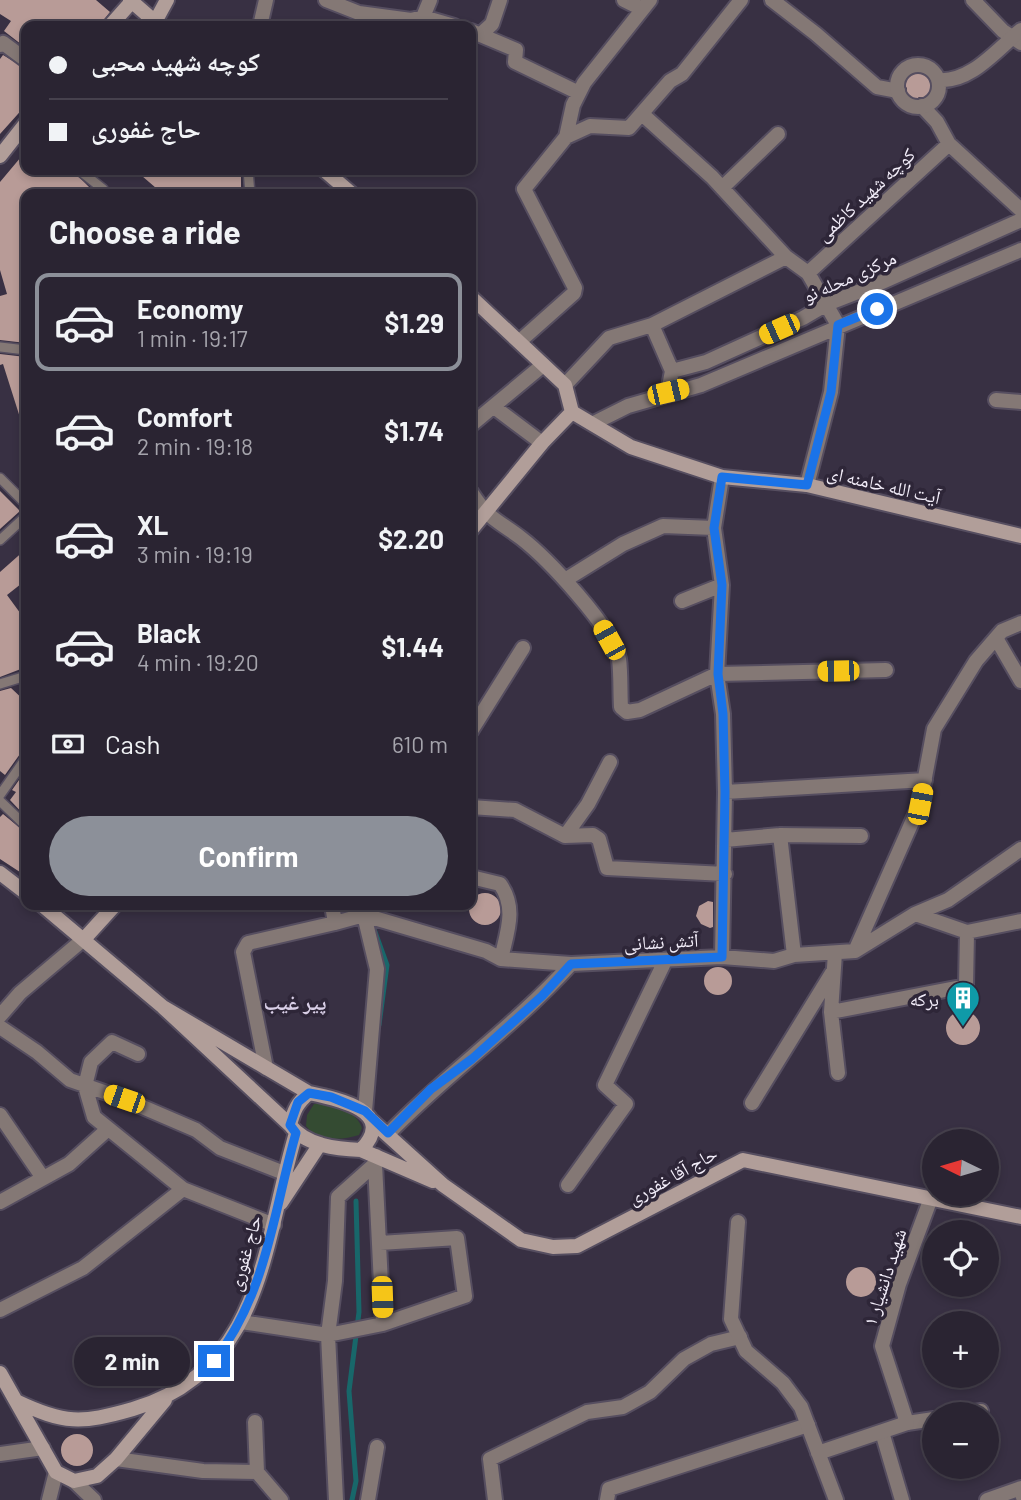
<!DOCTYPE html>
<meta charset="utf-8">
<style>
body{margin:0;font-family:Barlow,"Noto Naskh Arabic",sans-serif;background:#322c3a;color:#f1f3f6;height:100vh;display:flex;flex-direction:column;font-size:26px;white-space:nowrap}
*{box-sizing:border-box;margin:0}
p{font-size:23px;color:#a5a4ac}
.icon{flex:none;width:38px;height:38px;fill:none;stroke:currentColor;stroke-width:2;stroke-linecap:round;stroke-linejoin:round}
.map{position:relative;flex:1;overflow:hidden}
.drawer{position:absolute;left:21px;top:189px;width:455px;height:721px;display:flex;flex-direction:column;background:#2a2432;border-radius:14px;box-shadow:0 4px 10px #0003,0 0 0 2px #46414d}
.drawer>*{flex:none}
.guide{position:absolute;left:21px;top:21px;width:455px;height:154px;border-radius:14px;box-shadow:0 4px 10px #0003,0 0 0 2px #46414d;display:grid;align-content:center;height:154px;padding:0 28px;background:#2a2432}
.needle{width:46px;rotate:275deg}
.controls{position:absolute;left:922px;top:1129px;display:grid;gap:14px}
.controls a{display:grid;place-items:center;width:77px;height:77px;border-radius:50%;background:#2a2432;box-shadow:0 4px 10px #0003,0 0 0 2px #46414d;font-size:35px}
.end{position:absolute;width:32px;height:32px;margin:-16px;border:9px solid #1a73e8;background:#fff;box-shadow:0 0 0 4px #fff}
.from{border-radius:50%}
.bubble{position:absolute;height:49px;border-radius:24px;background:#2a2432;box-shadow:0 4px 10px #0003,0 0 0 2px #46414d;font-size:23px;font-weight:700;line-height:49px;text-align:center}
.car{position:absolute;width:21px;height:42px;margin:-21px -10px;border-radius:9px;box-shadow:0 0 5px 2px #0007;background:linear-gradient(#f5c518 24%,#345 0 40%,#f5c518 0 76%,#345 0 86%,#f5c518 0)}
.guide b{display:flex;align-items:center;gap:24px;height:66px;font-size:26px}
.guide b+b{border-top:2px solid #46414d}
.guide i{width:18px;height:18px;background:#f1f3f6}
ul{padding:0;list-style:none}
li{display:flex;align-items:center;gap:21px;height:98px;margin:0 14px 10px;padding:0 14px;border:4px solid transparent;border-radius:14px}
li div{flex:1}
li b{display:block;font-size:26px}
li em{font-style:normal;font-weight:700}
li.on{border-color:#8c9099}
li>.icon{width:63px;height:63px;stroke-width:1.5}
h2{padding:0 28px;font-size:32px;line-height:84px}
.pay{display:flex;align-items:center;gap:18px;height:77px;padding:0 28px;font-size:26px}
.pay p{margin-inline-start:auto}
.primary-button{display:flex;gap:14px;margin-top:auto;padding:14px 28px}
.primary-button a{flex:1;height:80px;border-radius:42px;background:#8c9099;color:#fff;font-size:28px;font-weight:700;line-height:80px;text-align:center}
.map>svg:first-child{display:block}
.green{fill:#344b32}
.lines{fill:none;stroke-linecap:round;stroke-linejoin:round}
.stream{stroke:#18676a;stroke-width:5}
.building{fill:#b89b97}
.service-casing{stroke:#564e60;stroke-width:12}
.minor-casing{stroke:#564e60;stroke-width:18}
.tertiary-casing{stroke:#564e60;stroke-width:18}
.secondary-casing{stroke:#564e60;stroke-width:18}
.service{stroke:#847875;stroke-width:9}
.minor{stroke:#847875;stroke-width:14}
.tertiary{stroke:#847875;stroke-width:14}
.secondary{stroke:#b19e99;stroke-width:14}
.route{stroke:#1a73e8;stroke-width:9}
.labels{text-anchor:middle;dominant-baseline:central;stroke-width:7;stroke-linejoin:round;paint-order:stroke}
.street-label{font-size:19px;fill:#f2edf9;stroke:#2e2638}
.poi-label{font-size:19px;fill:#f2edf9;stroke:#2e2638;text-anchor:end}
.neighbourhood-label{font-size:21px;font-weight:bold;fill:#d9cfe7;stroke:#2e2638}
</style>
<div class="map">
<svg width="1021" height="1500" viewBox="0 0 1021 1500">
<rect width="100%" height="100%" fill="#383043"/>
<!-- green -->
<path class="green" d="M328,1103C342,1107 357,1114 362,1128L359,1135C340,1141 318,1141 306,1126L307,1115L314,1104Z"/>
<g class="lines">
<!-- stream -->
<path class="stream" d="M374,929L387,965L379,1025
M352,1500L356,1481L349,1391L359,1312L356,1201"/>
</g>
<!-- building -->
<path class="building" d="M0,0H96L110,12L99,26H26V48L4,31L11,21L0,14Z
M3,55L26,69V105L0,134V59Z
M917,71L927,74L933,88L927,98L919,97L914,102L906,97L907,88L902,83L907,75Z
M26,151V170H72L90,188L85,194H26V343L0,340V296L7,294L0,270V182Z
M135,170H241V194H163Z
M0,354L26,357V426L23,427L3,364L0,365Z
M0,491L20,511L0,529Z
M26,549V580L7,595L26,621V667L0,677V572Z
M11,688L26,702V751L20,754L5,775L0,771V691Z
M26,770V817L10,800L16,792L12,790Z
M3,814L26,833V876L0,859V817Z
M469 909a16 16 0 1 1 32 0a16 16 0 1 1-32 0Z
M708,901L713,902V927L710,928L701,924L696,916L699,906Z
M704 981a14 14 0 1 1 28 0a14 14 0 1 1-28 0Z
M946 1028a17 17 0 1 1 34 0a17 17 0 1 1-34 0Z
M846 1282a15 15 0 1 1 30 0a15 15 0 1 1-30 0Z
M61 1450a16 16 0 1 1 32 0a16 16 0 1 1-32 0Z"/>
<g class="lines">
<!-- service casing -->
<g class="service-casing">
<path id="service" d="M79,170L103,189L99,194
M248,170L250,194
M0,347L26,350
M0,478L26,504
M0,540L26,516
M0,684L26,676
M0,795L26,758
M0,801L26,826
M1018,1489L1021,1499"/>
</g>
<!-- minor casing -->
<g class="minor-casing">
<path id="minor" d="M326,0L359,13L411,20L423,17L454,26
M624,0L642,9
M772,0L816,34L877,87L898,91
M973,0L1003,31L1021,43
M423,17L430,0
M260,26L266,0
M471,31L516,50L515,62L579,93
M481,34L492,24L500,0
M0,45L3,43L26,60
M922,106L937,122L949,144L1021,210
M642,114L712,177L786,257L808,273L838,325L831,392L807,485
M566,137L590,126L629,128L670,81L682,74L741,0
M722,188L778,134
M808,273L949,144
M652,325L672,371
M520,341L574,293L575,288L524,189L566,137L573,105L584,83L650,0
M565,385L609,338L652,325L786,257
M668,392L672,371L706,362L803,318L827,304L873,286L1021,220
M996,400L1021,402
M494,407L542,443
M594,423L628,406L701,385L1021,250
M471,425L543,365
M471,492C489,520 496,519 521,538C547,558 613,628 619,659C621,674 620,691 621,707L627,712L640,710L717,674L886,670
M565,580L623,544L663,526L714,528
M682,601L722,585
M996,638L1021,681
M471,731L523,648
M725,792L925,780
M471,807L515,810L565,836L593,835L599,839L607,868L725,874
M780,835L794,955
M565,836L588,804L610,762
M725,840L780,835L861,836
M471,877L500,884C517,908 507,932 501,959
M332,905L335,923L364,915L377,969L365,1111
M915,914L967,932L1021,921
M364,915L486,951L501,959L571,964L722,957L774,961L794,955L855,951L915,914L948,900L1021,849
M855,951L920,804L934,729L976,661L1002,631L1021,623
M835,953L831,1012L966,986L967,932
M722,957L725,792L723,714L717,674L722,585L714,528L722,477
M831,1012L838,1073
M0,1027L37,1052L70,1080L124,1099L196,1130L220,1148L284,1173
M138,1054L112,1042L91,1062L85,1086L94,1117L183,1189L274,1225
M266,1068L243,952L248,943L335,923
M752,1103L832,973
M0,1115L43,1178
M389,1133C447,1073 514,1027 571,964
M568,1185L626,1104L605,1085L665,961
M0,1202L69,1164L108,1129
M380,1243L457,1238L465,1296L383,1324
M0,1310L83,1268L183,1189
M241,1322L328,1335L383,1324L375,1164
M962,1414L981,1411
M255,1422L257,1472
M907,1423L934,1419
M882,1432L902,1500
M0,1454L43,1448
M116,1459L203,1471L257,1472L281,1500
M74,1481L94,1500
M49,1500L56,1472
M336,1500L328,1335L335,1281L338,1197L375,1164L376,1156
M368,1500L377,1447
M495,1500L490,1459L587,1412L623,1407L650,1392L684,1359L711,1344L740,1337
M607,1500L609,1489L808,1425"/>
</g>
<!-- tertiary casing -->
<g class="tertiary-casing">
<path id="tertiary" d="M897 86a21 21 0 1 1 42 0a21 21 0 1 1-42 0Z
M938,80C971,83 997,49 1021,30
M0,1016L20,993L85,938
M738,1222L731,1319L746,1351L783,1383L801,1407L836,1500
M818,1453L907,1423L882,1346L899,1284L931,1198
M987,1500L1021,1488"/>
</g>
<!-- secondary casing -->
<g class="secondary-casing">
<path id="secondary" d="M130,0L160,26
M155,22L167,0
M110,26L133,0
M0,156L26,123
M324,170L352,194
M471,297L565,385L572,412L631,447L722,477L807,485L1021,536
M471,530L542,443L572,412
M0,873L26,893
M42,905L163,1007L290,1125
M85,938L115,905
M163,1007L309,1093C338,1099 398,1111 361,1150C337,1149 306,1146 290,1125C294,1110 297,1103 309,1093
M371,1120L443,1185L521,1240L553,1247L577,1246L743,1160L1021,1217
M361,1150L433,1181
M281,1203L320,1144
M0,1373L56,1472L74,1481L97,1476L116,1459L165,1400
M16,1401C64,1424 81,1424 133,1409C264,1370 263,1243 296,1133"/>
</g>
<!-- service -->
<use href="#service" class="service"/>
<!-- minor -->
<use href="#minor" class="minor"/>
<!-- tertiary -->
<use href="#tertiary" class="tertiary"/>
<!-- secondary -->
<use href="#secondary" class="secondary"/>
</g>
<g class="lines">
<!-- route -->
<path class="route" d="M214,1361C267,1293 273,1213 296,1133L290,1125L298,1102L309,1093L331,1097L365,1111L388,1133L431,1089L472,1059L542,996L571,964L722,957L725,792L723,714L718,674L722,585L714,528L722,477L807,485L831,392L838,325L877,309"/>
</g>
<!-- icons -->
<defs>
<g id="building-pin" transform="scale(1.75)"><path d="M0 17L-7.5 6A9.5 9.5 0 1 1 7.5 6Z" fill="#0f9aa8" stroke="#2e2638"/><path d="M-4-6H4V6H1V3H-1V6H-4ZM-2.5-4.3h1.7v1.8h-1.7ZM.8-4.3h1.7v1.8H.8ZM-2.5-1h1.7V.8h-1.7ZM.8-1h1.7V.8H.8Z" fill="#fff"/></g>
</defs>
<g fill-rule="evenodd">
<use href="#building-pin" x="963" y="998"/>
</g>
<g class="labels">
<!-- street labels -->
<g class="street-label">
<text transform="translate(865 194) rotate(-43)">کوچه شهید کاظمی</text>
<text transform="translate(849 276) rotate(-24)">مرکزی محله نو</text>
<text transform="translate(884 484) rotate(13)">آیت الله خامنه ای</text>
<text transform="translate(661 941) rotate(-3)">آتش نشانی</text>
<text transform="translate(672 1175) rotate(-29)">حاج آقا غفوری</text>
<text transform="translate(244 1253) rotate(-74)">حاج غفوری</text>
<text transform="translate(884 1277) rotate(-72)">شهید دانشیار ۱</text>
</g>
<!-- poi labels -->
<g class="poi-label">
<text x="939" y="998">برکه</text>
</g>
<!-- neighbourhood labels -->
<g class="neighbourhood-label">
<text x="295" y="1001">پیر غیب</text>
</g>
</g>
</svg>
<div class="controls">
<a><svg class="needle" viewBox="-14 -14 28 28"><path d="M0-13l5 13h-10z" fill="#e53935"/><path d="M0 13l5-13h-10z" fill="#a5a4ac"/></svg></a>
<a><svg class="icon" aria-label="locate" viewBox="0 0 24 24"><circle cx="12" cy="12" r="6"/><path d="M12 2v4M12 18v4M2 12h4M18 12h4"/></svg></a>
<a>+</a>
<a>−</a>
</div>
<i class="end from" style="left:877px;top:309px"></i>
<i class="end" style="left:214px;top:1361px"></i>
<div class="bubble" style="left:74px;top:1337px;width:116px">2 min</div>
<i class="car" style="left:779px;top:329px;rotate:246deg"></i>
<i class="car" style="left:668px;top:392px;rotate:77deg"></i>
<i class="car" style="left:609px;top:640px;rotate:331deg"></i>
<i class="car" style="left:838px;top:671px;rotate:269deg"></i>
<i class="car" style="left:920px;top:804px;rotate:11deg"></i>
<i class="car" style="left:124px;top:1099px;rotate:289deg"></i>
<i class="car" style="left:382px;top:1297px;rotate:178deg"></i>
<div class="guide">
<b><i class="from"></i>کوچه شهید محبی</b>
<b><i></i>حاج غفوری</b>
</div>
<section class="drawer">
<h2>Choose a ride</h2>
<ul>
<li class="on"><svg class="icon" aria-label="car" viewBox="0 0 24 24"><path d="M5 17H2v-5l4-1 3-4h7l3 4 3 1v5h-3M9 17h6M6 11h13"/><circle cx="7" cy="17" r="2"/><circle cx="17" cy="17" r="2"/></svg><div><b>Economy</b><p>1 min · 19:17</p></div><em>$1.29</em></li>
<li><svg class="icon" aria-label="car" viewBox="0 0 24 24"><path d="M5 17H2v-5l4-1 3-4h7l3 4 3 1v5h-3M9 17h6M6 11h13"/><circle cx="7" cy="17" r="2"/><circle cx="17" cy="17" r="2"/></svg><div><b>Comfort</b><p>2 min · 19:18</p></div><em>$1.74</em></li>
<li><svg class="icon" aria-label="car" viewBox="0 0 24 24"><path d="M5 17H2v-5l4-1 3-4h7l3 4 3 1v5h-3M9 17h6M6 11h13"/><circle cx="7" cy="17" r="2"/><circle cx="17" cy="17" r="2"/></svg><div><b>XL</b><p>3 min · 19:19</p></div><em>$2.20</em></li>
<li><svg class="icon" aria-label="car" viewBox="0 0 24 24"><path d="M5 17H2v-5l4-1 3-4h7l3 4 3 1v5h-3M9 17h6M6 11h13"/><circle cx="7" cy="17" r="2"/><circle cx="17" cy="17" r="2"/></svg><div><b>Black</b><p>4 min · 19:20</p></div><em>$1.44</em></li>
</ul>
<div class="pay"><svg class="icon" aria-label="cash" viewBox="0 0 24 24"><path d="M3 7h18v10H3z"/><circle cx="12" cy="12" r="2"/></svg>Cash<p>610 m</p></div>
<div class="primary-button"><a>Confirm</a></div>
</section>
</div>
